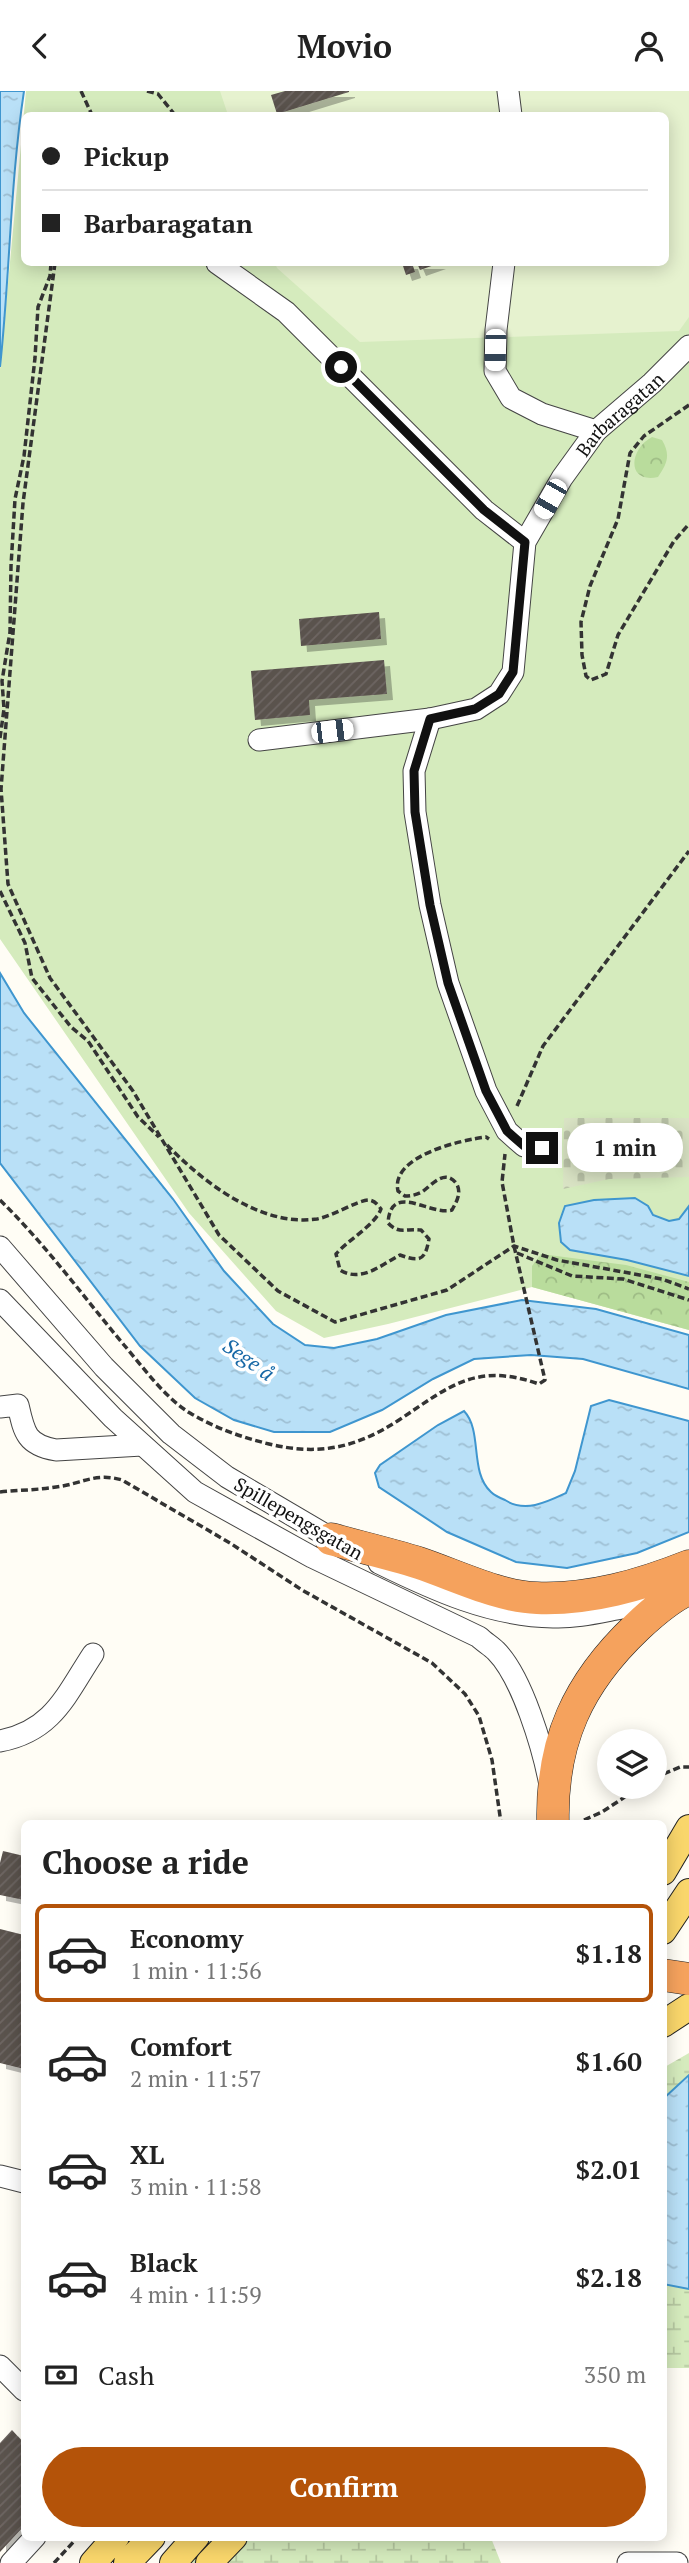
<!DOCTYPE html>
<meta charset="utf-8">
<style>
body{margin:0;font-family:"PT Serif",serif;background:#f2f2f2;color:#222;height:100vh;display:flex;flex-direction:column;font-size:26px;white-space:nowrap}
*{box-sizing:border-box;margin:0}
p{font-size:23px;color:#767676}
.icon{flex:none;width:38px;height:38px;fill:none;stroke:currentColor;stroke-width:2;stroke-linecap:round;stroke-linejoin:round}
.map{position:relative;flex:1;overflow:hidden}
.details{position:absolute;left:21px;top:1729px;width:646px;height:721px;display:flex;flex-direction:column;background:#fff;border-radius:10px;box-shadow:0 4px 18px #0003}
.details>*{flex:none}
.hud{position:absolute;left:21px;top:21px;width:648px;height:154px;border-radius:10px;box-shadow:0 4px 18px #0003;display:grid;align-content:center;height:154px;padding:0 21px;background:#fff}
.controls{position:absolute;left:597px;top:1638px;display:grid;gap:14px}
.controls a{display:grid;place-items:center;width:70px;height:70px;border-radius:50%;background:#fff;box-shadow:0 4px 18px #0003;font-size:35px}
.end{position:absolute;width:32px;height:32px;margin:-16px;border:9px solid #111;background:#fff;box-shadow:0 0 0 4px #fff}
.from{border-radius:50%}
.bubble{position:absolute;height:49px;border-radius:24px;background:#fff;box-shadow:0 4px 18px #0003;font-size:23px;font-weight:800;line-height:49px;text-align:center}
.car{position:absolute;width:21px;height:42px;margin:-21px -10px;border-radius:9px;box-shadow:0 0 5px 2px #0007;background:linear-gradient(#fff 24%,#345 0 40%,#fff 0 76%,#345 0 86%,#fff 0)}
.hud b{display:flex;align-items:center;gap:24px;height:66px;font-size:26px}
.hud b+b{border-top:2px solid #e0e0e0}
.hud i{width:18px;height:18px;background:#222}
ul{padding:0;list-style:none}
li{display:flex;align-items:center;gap:21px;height:98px;margin:0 14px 10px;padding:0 7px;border:4px solid transparent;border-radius:10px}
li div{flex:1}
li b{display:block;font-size:26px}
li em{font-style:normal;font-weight:800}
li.active{border-color:#b45309}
li>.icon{width:63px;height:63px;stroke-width:1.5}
h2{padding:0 21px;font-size:32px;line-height:84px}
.pay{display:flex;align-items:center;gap:18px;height:77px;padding:0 21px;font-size:26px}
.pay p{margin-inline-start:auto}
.primary-button{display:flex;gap:14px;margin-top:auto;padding:14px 21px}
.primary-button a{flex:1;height:80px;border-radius:42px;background:#b45309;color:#fff;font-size:28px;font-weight:800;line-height:80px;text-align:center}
header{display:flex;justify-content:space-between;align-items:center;height:91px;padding:0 21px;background:#fff;font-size:32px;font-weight:800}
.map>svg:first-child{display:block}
.green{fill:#d5ebbd;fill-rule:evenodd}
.forest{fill:url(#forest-crowns)}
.wetland{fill:url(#wetland-marsh)}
.cemetery{fill:url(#cemetery-stones)}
.pitch{fill:#e6f2cf}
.water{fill:url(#water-ripples);stroke:#3f96cf;stroke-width:2}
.building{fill:url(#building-hatch);filter:url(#shadow)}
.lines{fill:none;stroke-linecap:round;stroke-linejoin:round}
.minor-casing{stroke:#444;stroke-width:23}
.major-casing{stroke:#222;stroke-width:28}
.highway-casing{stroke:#222;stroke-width:33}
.path{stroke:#333;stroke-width:3.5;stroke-dasharray:7 3.5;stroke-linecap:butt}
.minor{stroke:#fff;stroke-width:21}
.major{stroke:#f9d66b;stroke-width:26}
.highway{stroke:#f5a25d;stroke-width:32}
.route{stroke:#111;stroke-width:9}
.labels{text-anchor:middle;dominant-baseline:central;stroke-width:7;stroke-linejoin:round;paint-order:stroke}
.street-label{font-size:19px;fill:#111;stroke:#fff}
.water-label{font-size:21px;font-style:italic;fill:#1768a6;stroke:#fff}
</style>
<header><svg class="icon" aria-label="back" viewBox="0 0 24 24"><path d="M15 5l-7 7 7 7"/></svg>Movio<svg class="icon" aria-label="person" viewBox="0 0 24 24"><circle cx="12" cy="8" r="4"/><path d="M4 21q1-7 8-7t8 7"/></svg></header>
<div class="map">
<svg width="689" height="2472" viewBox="0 0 689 2472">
<defs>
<pattern id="forest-crowns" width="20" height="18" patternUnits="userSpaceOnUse" patternTransform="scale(1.75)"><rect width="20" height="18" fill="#b9dc9c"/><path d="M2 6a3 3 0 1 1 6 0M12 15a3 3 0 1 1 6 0" fill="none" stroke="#9ebc85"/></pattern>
<pattern id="wetland-marsh" width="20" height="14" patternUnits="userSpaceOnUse" patternTransform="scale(1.75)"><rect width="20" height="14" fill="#d5ebbd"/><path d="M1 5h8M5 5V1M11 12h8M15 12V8" fill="none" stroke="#b6c8a1"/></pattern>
<pattern id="cemetery-stones" width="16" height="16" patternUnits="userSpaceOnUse" patternTransform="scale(1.75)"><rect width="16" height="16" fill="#d9e3c4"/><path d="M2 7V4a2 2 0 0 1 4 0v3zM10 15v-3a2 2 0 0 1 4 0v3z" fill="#b9c2a7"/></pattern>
<pattern id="water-ripples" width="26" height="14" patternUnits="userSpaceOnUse" patternTransform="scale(1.75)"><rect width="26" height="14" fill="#b9e0f7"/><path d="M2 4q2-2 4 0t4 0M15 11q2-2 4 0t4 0" fill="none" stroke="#9ebfd3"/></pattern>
<pattern id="building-hatch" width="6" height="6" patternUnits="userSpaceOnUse" patternTransform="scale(1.75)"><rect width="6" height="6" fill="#5a524d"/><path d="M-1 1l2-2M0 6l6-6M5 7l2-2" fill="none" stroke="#6d6662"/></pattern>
<filter id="shadow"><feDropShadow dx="6" dy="6" stdDeviation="0" flood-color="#0004"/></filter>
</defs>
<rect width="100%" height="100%" fill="#fffdf5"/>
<!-- green -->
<path class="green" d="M26,0H689V1239L532,1196L388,1233L324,1247L276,1220L189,1122L0,848V278ZM24,24H665V172H24Z"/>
<!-- forest -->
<path class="forest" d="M652,346L662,349C671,364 667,373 658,386C626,393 629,358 652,346Z
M541,1163L626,1174L689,1191V1239L532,1196V1175Z"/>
<!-- wetland -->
<path class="wetland" d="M689,1962V1984L663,2008V1977Z
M663,2193L689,2198V2277H663Z
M208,2446L491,2447L501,2472H183Z"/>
<!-- cemetery -->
<path class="cemetery" d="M564,1027H689V1086L609,1088L563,1098Z"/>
<!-- pitch -->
<path class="pitch" d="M220,0H689V226L679,240L360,251L277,177L275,172H665V24H228Z"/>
<!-- water -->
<path class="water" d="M0,0H24C10,92 10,184 0,276Z
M0,882L24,922L173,1108L224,1180L273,1233L305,1254L334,1257L377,1248L446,1224L522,1209L596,1218L689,1244V1298L583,1268L531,1264L474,1268L433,1288L382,1319L330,1341H274L234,1329L195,1307L140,1255L0,1072Z
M635,1107L648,1115L653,1124L669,1130L679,1128L689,1115V1185L627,1169L570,1159L561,1151L559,1132L565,1115L594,1109Z
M609,1309L689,1330V1441L637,1462L567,1477L516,1471L447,1441L379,1396L375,1382L380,1374L438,1334L464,1320C483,1340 469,1381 491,1401C494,1404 500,1407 505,1409C525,1422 547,1411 566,1402L575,1380L591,1315Z
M689,1984V2198L663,2193V2008Z"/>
<!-- building -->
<path class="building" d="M285,0H349V1L277,23L271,4Z
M402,172H412L415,181L406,184Z
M417,172H440L420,179Z
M379,521L381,548L301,555L299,528Z
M384,569L387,603L309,609L310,624L255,629L251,580Z
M3,1760L24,1765V1809L0,1804V1772Z
M0,1838L24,1844V1978L0,1972Z
M12,2339L24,2352V2435L0,2461V2352Z"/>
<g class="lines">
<!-- minor casing -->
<g class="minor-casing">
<g id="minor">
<path d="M508,0L511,24"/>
<path d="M217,172L286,221L484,419L525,451"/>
<path d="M504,172L496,239L495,280L511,307L542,323L596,340"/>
<path d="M430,628L414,680L415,721L430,814L448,892L486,1000L507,1040L524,1055L542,1057"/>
<path id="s1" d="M259,649L430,628L476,618L499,603L513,581L525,451L562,387L596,340L652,292L689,255"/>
<path d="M0,1156L104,1276L171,1343L227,1386L341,1453"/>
<path d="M0,1209L113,1327L195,1401L312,1466L479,1546C484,1551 491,1555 496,1560C522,1586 543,1657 550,1694"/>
<path d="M0,1316L18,1314C24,1341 26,1354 56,1359L142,1354"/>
<path d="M379,1472C434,1499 491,1525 553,1526C574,1527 596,1522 617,1518C633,1515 649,1512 664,1507"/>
<path d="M0,1650C53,1640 66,1604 93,1563"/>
<path d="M0,2085L24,2091"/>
<path d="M0,2275L24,2299"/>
<path d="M11,2472L35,2446"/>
<path d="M628,2472H677"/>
</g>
</g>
<!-- major casing -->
<g class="major-casing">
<path id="major" d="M663,1781L689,1737
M663,1840L689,1801
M663,1933L689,1916
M93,2472L116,2446
M127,2472L152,2446
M173,2472L196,2446
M209,2472L234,2446"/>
</g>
<!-- highway casing -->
<g class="highway-casing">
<path id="highway" d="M331,1448C360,1456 390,1463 419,1472C455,1484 499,1506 537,1507C590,1509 641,1494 689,1475
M553,1732C551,1650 578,1592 637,1536C652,1522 670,1506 689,1498
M663,1884L689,1888"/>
</g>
<!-- path -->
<path class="path" d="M81,0L92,24
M147,0L158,3L175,24
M55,172L23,412L1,698L8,793L50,887L133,1000L219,1144L278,1200L335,1231L447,1199L514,1155L557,1169L662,1188L689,1198
M689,314L644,345L630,362L618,428L590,495L581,531L582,564L586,585L591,589L606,583L618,544L674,450L689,433
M0,647L4,618L2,590L10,541L11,475L15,408L24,365L35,267L38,216L50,185L51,172
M0,800L25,852L32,887L71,936L88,950L138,1026L159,1046
M517,1015L543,955L689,760
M167,1054C204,1092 261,1136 317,1128C333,1125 356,1110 368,1109C374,1109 378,1114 381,1118C375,1134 348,1149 336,1163L340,1179C361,1192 381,1174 400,1164C420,1171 425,1170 429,1148L421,1139C407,1137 399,1144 388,1132C391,1090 429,1125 452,1119C457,1110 462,1101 456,1092C444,1077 431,1095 422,1101C416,1104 411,1105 405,1105L398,1100C390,1065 461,1049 486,1046L489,1048
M0,1109C45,1153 83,1205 124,1254C143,1276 165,1307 190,1322C215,1337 241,1346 269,1353C319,1365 356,1357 399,1329C450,1295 476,1271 539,1293L545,1289L514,1155L502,1091L505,1063
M517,1162L572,1185L623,1188L689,1209
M0,1401C19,1399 38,1399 56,1396C82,1393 95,1381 122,1389L230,1452L302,1499L432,1572L447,1586L465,1603L479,1625L492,1669L501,1732
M654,1687L680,1676H689
M584,1729L602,1721L640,1696
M54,2472L78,2446"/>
<!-- minor -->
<use href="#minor" class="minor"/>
<!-- major -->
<use href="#major" class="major"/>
<!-- highway -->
<use href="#highway" class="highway"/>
</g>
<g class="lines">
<!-- route -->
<path class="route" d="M341,276L484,419L525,451L513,581L499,603L475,618L430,628L414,680L415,721L430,814L448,892L486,1000L507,1040L524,1055L542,1057"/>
</g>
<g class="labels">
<!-- street labels -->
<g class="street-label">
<text stroke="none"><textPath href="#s1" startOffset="564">Barbaragatan</textPath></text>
<text transform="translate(299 1427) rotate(30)">Spillepengsgatan</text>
</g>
<!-- water labels -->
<g class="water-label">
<text transform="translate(249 1268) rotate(35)">Sege å</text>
</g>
</g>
</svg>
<div class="controls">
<a><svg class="icon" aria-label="layers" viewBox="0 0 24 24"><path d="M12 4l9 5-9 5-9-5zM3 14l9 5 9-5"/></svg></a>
</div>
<i class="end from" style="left:341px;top:276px"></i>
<i class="end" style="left:542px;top:1057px"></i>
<div class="bubble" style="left:567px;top:1032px;width:116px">1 min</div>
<i class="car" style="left:495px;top:259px;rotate:181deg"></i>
<i class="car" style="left:550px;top:408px;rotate:210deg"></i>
<i class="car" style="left:332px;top:640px;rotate:83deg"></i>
<div class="hud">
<b><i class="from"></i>Pickup</b>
<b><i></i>Barbaragatan</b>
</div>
<section class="details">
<h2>Choose a ride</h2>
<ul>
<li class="active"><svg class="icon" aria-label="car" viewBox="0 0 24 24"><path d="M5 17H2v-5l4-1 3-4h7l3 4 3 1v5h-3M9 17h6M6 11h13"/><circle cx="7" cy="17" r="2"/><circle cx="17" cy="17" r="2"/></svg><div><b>Economy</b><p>1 min · 11:56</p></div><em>$1.18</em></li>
<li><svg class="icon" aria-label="car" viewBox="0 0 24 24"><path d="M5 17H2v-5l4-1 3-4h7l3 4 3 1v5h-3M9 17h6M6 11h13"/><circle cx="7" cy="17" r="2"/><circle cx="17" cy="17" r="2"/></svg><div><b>Comfort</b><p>2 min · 11:57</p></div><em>$1.60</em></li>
<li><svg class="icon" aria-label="car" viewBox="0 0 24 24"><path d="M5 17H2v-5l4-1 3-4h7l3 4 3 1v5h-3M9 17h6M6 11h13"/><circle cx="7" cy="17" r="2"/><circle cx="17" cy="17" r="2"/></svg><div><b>XL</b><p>3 min · 11:58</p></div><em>$2.01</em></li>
<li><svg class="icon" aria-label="car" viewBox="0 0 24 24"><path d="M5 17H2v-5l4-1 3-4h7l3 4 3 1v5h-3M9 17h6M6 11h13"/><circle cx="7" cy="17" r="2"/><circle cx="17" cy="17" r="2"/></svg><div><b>Black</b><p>4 min · 11:59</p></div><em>$2.18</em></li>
</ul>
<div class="pay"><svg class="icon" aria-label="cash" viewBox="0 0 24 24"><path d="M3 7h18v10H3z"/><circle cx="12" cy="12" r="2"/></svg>Cash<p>350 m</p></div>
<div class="primary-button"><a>Confirm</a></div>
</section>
</div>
